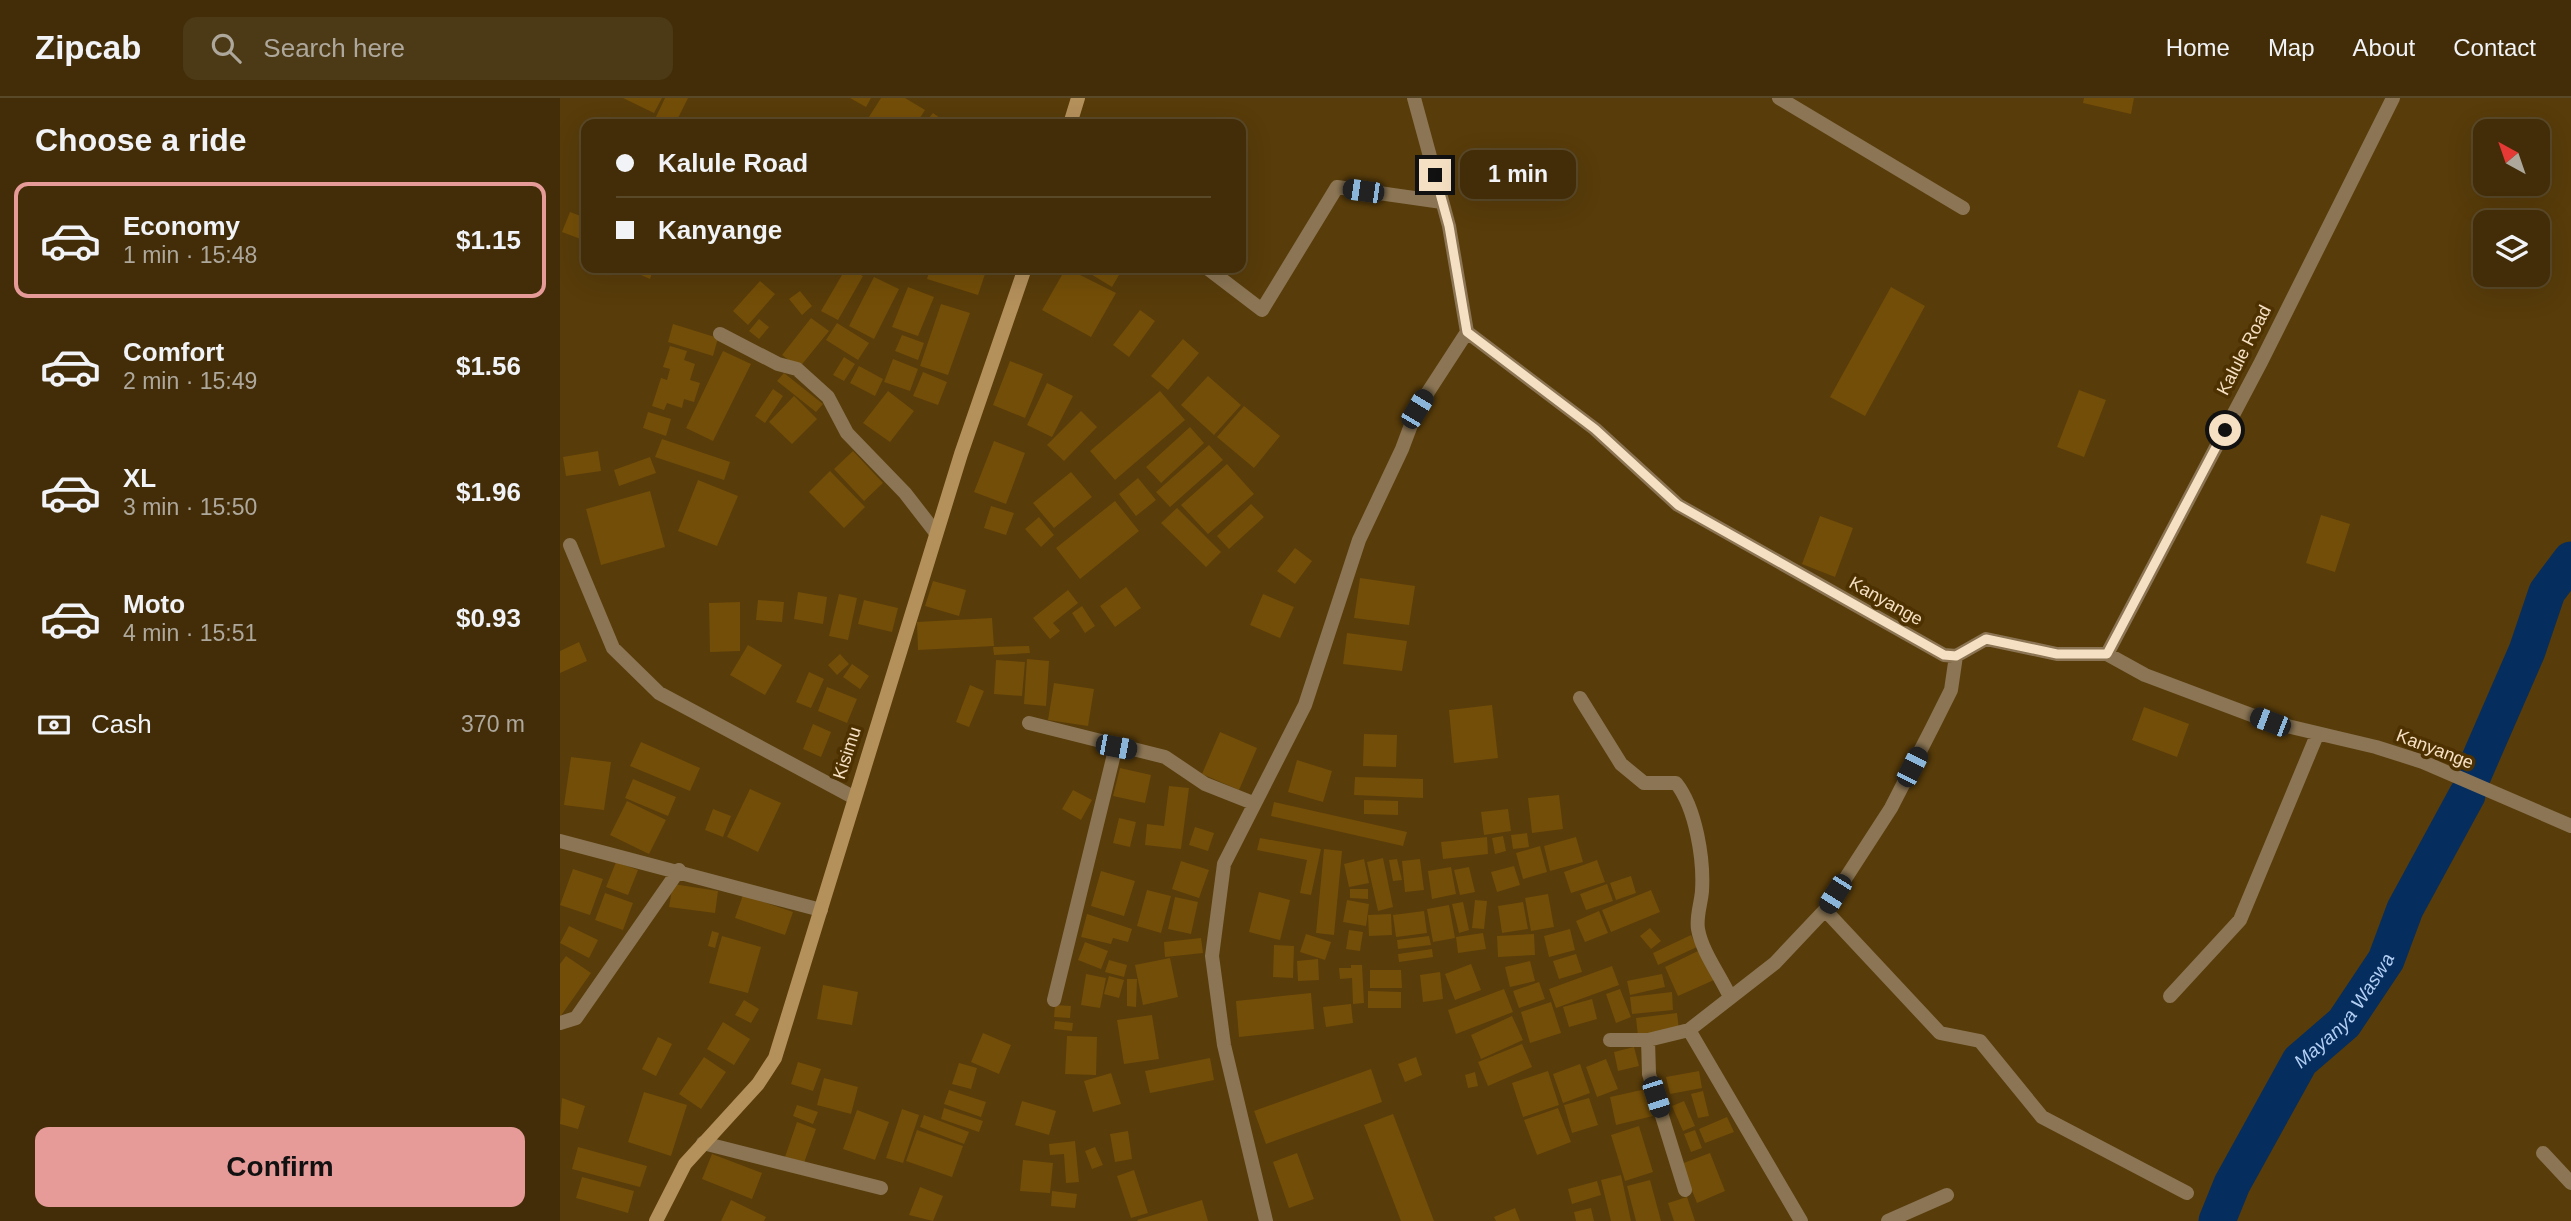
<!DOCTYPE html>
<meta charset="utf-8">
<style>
body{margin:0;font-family:Helvetica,sans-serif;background:#4c3916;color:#f1f3f6;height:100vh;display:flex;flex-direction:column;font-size:26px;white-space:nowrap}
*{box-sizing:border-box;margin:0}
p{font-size:23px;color:#aea89c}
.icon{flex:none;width:38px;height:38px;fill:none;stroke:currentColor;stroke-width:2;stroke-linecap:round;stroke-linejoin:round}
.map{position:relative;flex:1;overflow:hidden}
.side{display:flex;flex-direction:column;background:#422d08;width:560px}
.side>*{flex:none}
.banner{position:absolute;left:21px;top:21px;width:665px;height:154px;border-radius:14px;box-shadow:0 7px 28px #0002,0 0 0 2px #5a4929;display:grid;align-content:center;height:154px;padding:0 35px;background:#422d08}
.needle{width:46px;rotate:320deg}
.fabs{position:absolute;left:1913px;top:21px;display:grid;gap:14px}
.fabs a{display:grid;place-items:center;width:77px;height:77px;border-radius:14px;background:#422d08;box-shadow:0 7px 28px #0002,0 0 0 2px #5a4929;font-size:35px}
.end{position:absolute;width:32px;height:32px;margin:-16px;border:9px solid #f6e0c3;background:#111;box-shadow:0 0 0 4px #111}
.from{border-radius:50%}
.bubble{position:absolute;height:49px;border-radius:14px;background:#422d08;box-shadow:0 7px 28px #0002,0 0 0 2px #5a4929;font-size:23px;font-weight:700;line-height:49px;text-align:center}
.car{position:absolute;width:21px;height:42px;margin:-21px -10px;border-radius:9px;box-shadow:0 0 5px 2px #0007;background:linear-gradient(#222 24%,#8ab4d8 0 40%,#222 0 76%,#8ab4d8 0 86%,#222 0)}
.banner b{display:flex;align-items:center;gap:24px;height:66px;font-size:26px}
.banner b+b{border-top:2px solid #5a4929}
.banner i{width:18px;height:18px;background:#f1f3f6}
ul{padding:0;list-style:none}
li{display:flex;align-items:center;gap:21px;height:116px;margin:0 14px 10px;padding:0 21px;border:4px solid transparent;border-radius:14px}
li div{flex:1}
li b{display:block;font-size:26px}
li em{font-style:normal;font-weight:700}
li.on{border-color:#e69b98}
li>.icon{width:63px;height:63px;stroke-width:1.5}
h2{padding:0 35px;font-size:32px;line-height:84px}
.pay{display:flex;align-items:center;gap:18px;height:77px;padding:0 35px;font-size:26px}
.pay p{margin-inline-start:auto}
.cta{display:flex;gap:14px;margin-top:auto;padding:14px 35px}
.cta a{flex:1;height:80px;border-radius:14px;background:#e69b98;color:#111;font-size:28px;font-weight:700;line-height:80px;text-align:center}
header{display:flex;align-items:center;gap:42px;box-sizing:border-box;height:98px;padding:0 35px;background:#422d08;border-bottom:2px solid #5a4929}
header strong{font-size:33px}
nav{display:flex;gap:38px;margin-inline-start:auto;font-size:24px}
.search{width:490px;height:63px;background:#4c3916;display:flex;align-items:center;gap:18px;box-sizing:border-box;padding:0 24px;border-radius:14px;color:#aea89c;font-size:26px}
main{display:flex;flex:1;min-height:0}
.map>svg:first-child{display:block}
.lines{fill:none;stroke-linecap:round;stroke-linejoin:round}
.river{stroke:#052d5e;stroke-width:37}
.building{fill:#734e08}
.street{stroke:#8b7554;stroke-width:14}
.secondary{stroke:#b4905b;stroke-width:14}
.route{stroke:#f6e0c3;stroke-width:9}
.labels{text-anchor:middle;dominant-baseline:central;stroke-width:7;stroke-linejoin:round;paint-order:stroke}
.street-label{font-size:18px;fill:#f6e0c3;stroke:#4d3100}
.water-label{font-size:19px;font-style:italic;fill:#b2cef3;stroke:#4d3100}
</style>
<header>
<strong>Zipcab</strong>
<div class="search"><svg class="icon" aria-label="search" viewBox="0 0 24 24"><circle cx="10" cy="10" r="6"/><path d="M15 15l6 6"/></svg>Search here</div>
<nav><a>Home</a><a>Map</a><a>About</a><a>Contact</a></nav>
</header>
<main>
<section class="side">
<h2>Choose a ride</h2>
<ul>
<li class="on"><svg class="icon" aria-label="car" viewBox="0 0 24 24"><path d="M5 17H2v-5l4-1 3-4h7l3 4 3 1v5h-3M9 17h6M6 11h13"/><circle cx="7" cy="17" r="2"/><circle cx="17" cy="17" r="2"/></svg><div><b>Economy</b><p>1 min · 15:48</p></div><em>$1.15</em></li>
<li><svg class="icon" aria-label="car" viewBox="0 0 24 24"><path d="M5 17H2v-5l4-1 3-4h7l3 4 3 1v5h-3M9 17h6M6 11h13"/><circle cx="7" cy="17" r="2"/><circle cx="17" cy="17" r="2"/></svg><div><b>Comfort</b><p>2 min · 15:49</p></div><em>$1.56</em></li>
<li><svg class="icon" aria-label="car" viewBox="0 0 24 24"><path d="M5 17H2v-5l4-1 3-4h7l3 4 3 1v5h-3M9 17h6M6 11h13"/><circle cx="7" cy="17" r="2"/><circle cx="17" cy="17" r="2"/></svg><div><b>XL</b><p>3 min · 15:50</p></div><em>$1.96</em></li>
<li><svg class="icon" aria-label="car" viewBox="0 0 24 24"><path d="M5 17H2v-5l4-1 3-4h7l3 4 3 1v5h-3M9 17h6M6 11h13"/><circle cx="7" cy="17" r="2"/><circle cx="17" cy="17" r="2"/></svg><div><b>Moto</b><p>4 min · 15:51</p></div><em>$0.93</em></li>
</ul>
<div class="pay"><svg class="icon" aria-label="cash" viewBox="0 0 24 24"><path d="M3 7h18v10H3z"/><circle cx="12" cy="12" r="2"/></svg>Cash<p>370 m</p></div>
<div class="cta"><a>Confirm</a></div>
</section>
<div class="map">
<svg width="2011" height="1123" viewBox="0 0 2011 1123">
<rect width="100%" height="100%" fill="#583c0a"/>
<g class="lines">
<!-- river -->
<g class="river">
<path d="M1913,677L1967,553L1987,494L2011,462"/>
<path id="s1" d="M1657,1123L1672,1086L1740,963L1784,925L1826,862L1845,811L1907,697"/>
</g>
</g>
<!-- building -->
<path class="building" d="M63,0H102L94,15Z
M105,0H128L115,26L95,21Z
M290,0H311L306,9Z
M321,0H345L365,12L356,26H314L307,22Z
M1524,0H1574L1571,16L1523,5Z
M373,15L388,26H364Z
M10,114L26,120V143L2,134Z
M73,170H104L102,175L93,172L90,181L72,173Z
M286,170L303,178L278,222L261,213Z
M370,170H414L426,173L418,197L367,181Z
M506,170L556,195L531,239L482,212Z
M521,170H563L552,189Z
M314,179L339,191L314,241L289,228Z
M200,183L215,196L188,227L173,213Z
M348,189L374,199L358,238L332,229Z
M1331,189L1365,208L1305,318L1270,299Z
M240,193L252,208L242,217L229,201Z
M381,206L410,215L388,277L360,268Z
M580,212L595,223L569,259L553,247Z
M251,220L269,233L239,270L222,257Z
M199,221L209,229L199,241L189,233Z
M277,225L309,245L298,262L266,242Z
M113,226L158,240L153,258L108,244Z
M342,237L364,245L358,262L335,253Z
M623,241L639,255L608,292L591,278Z
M110,248L127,253L124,262L135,266L130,282L140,285L134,304L124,301L122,310L107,305L104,312L92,308L101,280L107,282L110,271L103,269Z
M163,253L191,266L153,343L126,330Z
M284,259L295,266L284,283L273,277Z
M333,261L358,271L350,293L324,284Z
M450,263L483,276L465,320L433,307Z
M299,268L323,281L315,298L290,285Z
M363,274L387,284L378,307L353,298Z
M224,275L263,306L256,314L217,283Z
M648,278L681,307L654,337L621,307Z
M487,285L513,298L492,339L467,327Z
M213,291L223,298L205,325L195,318Z
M1519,292L1546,302L1524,359L1497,349Z
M328,293L354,313L330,344L303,325Z
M600,293L625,322L555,382L530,353Z
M234,298L257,321L232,346L209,324Z
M684,308L720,338L694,370L657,339Z
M521,313L537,329L504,363L487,347Z
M88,314L111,321L106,338L83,330Z
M630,329L644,345L601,385L586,369Z
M102,341L170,364L164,382L95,359Z
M434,343L465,355L446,406L414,394Z
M649,347L663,362L610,409L596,394Z
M38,353L41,373L6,378L3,359Z
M293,353L323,385L304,403L274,371Z
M90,359L96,375L59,388L54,372Z
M667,366L694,396L648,436L621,407Z
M270,373L305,409L284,430L249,394Z
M511,374L532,399L494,430L473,405Z
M578,380L596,402L576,418L559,396Z
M138,382L178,398L157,448L118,433Z
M90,393L105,449L41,467L26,411Z
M555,403L579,433L520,481L496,450Z
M691,406L704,419L669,451L657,438Z
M431,408L454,415L446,437L424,430Z
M617,410L661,454L646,469L601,425Z
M1761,417L1790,426L1775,474L1746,465Z
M1260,418L1293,430L1275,479L1242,466Z
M479,419L494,437L481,449L465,431Z
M735,450L752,463L735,486L717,473Z
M800,480L855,488L849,527L794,520Z
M373,483L406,492L399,518L365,508Z
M566,489L581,510L555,529L540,508Z
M508,492L518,505L493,525L500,533L490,541L473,520Z
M238,494L267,499L263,526L234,521Z
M279,496L297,500L288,542L269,538Z
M703,496L734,509L720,540L690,527Z
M198,502L224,504L222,524L196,522Z
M304,502L338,510L332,534L298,526Z
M180,504V553L150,554L149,505Z
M522,508L535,528L525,535L512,515Z
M432,520L434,548L358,552L357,524Z
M787,535L847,543L842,573L783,566Z
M19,544L27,563L0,575V553Z
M188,547L222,567L205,597L170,577Z
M469,548L470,555L434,557L433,549Z
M280,556L289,566L277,577L268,567Z
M467,561L489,563L486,608L464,606Z
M436,562L465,564L462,598L434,596Z
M292,566L309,578L300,591L283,579Z
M249,574L264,581L251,610L236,604Z
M494,585L534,591L528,628L488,622Z
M410,587L424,593L409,629L396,624Z
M267,589L297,601L287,625L258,613Z
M932,607L938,660L894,665L889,612Z
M1584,609L1629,626L1617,659L1572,642Z
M253,626L271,634L261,659L243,651Z
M660,634L697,650L679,692L642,676Z
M804,636L837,637L836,669L803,668Z
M81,644L140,670L130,693L70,668Z
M11,659L51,664L44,712L4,707Z
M737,662L772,673L763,704L728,694Z
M560,670L591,677L585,705L553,698Z
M795,679L863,681V700L794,697Z
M73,681L116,699L108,718L65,700Z
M609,688L629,690L621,751L585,747L587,726L604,728Z
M190,691L221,705L198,754L167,739Z
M513,692L532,702L521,722L502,711Z
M999,697L1003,731L972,735L968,700Z
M804,702L838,703V717L804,716Z
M67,703L106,722L89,756L50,737Z
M714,704L847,734L843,748L711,718Z
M153,711L171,718L163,739L145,732Z
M948,711L951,733L924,737L921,714Z
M559,720L576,724L570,749L553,745Z
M635,729L654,735L648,753L629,747Z
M967,735L969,749L953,751L951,737Z
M943,738L946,753L935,756L932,740Z
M927,739L928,756L883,761L881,744Z
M1016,739L1023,764L990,773L984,748Z
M700,740L761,751L751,797L740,795L747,762L697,752Z
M980,748L987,774L963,781L956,755Z
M764,751L782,753L774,837L756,835Z
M823,760L833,809L818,813L807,764Z
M804,761L809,785L789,789L784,766Z
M837,761L842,782L833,783L829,762Z
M860,761L864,792L845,794L842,763Z
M1037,762L1045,784L1011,795L1004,774Z
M621,763L649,772L639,800L612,791Z
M56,764L78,772L68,797L46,789Z
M954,768L960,787L937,794L931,774Z
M891,769L896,796L872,801L868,773Z
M909,769L915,794L900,797L894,772Z
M13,771L43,781L30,817L0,807Z
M541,773L575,783L564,818L531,808Z
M1071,778L1076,795L1056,802L1050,785Z
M113,786L158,793L155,815L109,809Z
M1047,786L1053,803L1026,812L1020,796Z
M790,791H808V801L790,800Z
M587,792L611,798L601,835L577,828Z
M1091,792L1100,814L1051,834L1042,812Z
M699,794L730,802L720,842L689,834Z
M45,795L73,805L63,832L35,822Z
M988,796L994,829L971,833L965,800Z
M183,797L233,814L225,837L175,820Z
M615,799L638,804L631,836L608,831Z
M787,802L809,806L806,828L783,824Z
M915,802L927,803L924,831L912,830Z
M903,804L909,832L899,835L892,806Z
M963,804L968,831L942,835L938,808Z
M889,807L895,840L873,844L867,811Z
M864,813L867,835L836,839L833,817Z
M1039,813L1048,835L1025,844L1016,823Z
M527,816L572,831L568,844L553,840L551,846L521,839Z
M831,816L832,837L809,838L808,817Z
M9,828L38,842L29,860L0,845Z
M1090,830L1101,843L1091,851L1080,838Z
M1010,831L1015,852L989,859L984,838Z
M789,832L803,834L800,853L786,851Z
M152,833L159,835L155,850L148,848Z
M923,835L926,851L898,855L896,839Z
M746,836L771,844L765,862L740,854Z
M974,836L975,857L938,859L937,838Z
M1131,837L1137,849L1098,867L1093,855Z
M162,838L201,849L188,895L149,885Z
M869,838L871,847L838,851L837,842Z
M641,840L643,855L605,859L604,844Z
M525,844L548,853L541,871L518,862Z
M714,847L734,848L733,880L713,879Z
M872,851L873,859L839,864L838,856Z
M1140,852L1154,882L1118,898L1105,869Z
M1016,856L1022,874L999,881L993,863Z
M6,858L31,875L0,919V866Z
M610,860L618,899L583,907L575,867Z
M758,861L759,882L738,883L737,863Z
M549,862L567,867L564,879L545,874Z
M970,863L975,883L950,889L945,869Z
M911,866L921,892L895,902L885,876Z
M791,867H802L804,905L793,906L792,880L780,881L779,870H791Z
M1052,868L1059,887L996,910L989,891Z
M810,872H841L842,890H810Z
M880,874L883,901L863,904L860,877Z
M526,876L546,880L540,910L521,907Z
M1102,876L1105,889L1070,897L1067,883Z
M549,878L564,882L559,900L544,896Z
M567,881H577L576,909L567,908Z
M979,884L985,901L959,910L953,893Z
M263,887L298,894L292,927L257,921Z
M944,891L953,914L896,936L888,912Z
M1060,891L1071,919L1056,925L1046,896Z
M808,893L841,894V910H808Z
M1112,894L1113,912L1072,916L1070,899Z
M751,895L754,931L679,939L676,903Z
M1032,901L1037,921L1009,929L1003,909Z
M184,902L199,911L191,925L175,917Z
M991,904L1001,935L970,945L961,914Z
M791,906L793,925L766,929L763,909Z
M495,907L511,908L510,920L494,919Z
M1117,915L1119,932L1078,938L1076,920Z
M592,917L599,961L564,966L557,922Z
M952,918L963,942L921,961L911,937Z
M495,923L513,925L512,933L494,931Z
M163,924L190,941L174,967L147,951Z
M423,935L451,947L439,976L411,964Z
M507,938L537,939L536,977L505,976Z
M98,939L112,946L96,978L82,971Z
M962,946L972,969L928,988L918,964Z
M1074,949L1079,968L1058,973L1054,954Z
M144,959L166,974L141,1011L119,996Z
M856,959L862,977L845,984L838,966Z
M650,960L654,982L590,995L585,973Z
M1046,961L1058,991L1037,999L1026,969Z
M238,964L261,971L253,993L231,986Z
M399,965L417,970L411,991L392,986Z
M1020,966L1030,995L1003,1005L993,976Z
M811,971L822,1004L706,1046L694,1013Z
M988,973L999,1007L963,1019L952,985Z
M1139,973L1142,990L1110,996L1106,979Z
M915,974L918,988L908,990L905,977Z
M551,975L561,1006L533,1014L524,983Z
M264,980L298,989L291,1016L257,1007Z
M1086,991L1093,1018L1056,1027L1050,999Z
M389,992L426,1004L421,1019L384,1006Z
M1143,993L1149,1018L1138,1020L1131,996Z
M84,994L127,1007L111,1058L68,1044Z
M2,1000L25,1008L18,1031L0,1026Z
M1029,1000L1038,1027L1012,1035L1004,1007Z
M462,1003L496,1013L489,1037L455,1027Z
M1124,1003L1135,1028L1123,1033L1112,1008Z
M237,1007L258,1014L253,1026L233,1018Z
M384,1010L423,1023L419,1034L381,1021Z
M998,1010L1011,1044L977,1057L964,1022Z
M342,1011L359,1017L343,1065L326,1060Z
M297,1012L329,1024L315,1062L283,1051Z
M833,1016L874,1123H841L804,1027Z
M364,1017L409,1034L404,1046L360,1029Z
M1167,1019L1174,1034L1145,1045L1139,1031Z
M237,1024L256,1031L244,1065L225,1059Z
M1079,1028L1093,1074L1065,1083L1051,1037Z
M357,1032L403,1048L392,1079L346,1063Z
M1135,1032L1142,1050L1131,1054L1124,1036Z
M568,1033L572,1061L555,1064L550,1036Z
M515,1043L519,1084L506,1085L504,1056L490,1057L489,1046Z
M18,1049L87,1068L80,1089L12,1071Z
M535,1049L543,1067L532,1071L525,1053Z
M737,1055L754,1101L729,1110L713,1064Z
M1150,1055L1165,1093L1137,1105L1121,1066Z
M152,1056L202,1075L192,1101L142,1081Z
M463,1062L493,1065L490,1095L460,1093Z
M574,1072L588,1115L571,1120L557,1078Z
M1061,1077L1071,1123H1051L1041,1082Z
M22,1079L74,1093L68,1115L16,1100Z
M1090,1082L1101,1123H1076L1067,1088Z
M1037,1083L1041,1097L1012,1106L1008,1091Z
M360,1089L383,1098L373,1123L349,1117Z
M492,1093L517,1096L515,1110L491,1108Z
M1127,1099L1135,1123H1114L1108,1105Z
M171,1102L206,1119L204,1123H161Z
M642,1102L648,1123H578L577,1122Z
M955,1110L960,1123H936L934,1119Z
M1031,1110L1034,1123H1016L1014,1114Z"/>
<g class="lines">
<!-- street -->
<path class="street" d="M854,0L889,128L907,234L1035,331L1118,407L1384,557L1396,558L1426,541L1497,556H1547L1585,577L1710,624L1816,649L1863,664L2011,728
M1219,0L1403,110
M647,170L702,212L777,89L882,104
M160,236L218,266L237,271L268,299L287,335L345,395L376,435
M10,447L53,550L99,595L293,699
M1547,556L1701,264L1833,0
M1020,600L1061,666L1084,685H1116C1136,710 1144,762 1142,793C1141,806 1136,818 1138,831C1142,854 1160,877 1170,899
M469,625L605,659L645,686L693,705
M0,743L261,812
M1265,812L1380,935L1420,943L1482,1019L1627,1095
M1610,898L1680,822L1757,637
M494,902L556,648
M0,925L16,920L119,772
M1129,932L1241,1123
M1050,942H1088L1129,932L1215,865L1265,812L1331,710L1373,628L1391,592L1396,558
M1088,942L1089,976L1125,1092
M143,1045L321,1090
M1983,1055L2011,1085
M706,1123L664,947L652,858L664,766L745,607L799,442L842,351L857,311L907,234
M1328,1123L1387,1097"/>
<!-- secondary -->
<path class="secondary" d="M510,26L518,0
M96,1123L125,1066L198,986L215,960L401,356L465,170"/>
</g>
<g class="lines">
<!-- route -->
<path class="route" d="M875,77L889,128L907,234L1035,331L1118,407L1384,557L1396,558L1426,541L1497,556H1547L1665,332"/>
</g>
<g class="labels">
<!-- street labels -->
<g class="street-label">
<text transform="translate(1684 252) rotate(-63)">Kalule Road</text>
<text transform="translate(1326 503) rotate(29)">Kanyange</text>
<text transform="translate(1875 651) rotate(21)">Kanyange</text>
<text transform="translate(287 655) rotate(-72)">Kisimu</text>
</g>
<!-- water labels -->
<g class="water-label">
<text stroke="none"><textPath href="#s1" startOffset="248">Mayanya Waswa</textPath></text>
</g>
</g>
</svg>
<div class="fabs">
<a><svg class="needle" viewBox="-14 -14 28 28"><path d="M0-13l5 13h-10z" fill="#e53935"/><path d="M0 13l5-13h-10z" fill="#aea89c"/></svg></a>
<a><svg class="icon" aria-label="layers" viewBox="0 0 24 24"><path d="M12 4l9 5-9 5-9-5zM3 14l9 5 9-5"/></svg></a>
</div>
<i class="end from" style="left:1665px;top:332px"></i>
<i class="end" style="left:875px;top:77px"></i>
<div class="bubble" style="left:900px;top:52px;width:116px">1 min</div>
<i class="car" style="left:803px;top:93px;rotate:278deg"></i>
<i class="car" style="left:857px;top:311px;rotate:31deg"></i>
<i class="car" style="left:1710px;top:624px;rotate:291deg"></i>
<i class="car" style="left:556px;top:649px;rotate:101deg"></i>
<i class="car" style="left:1352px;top:669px;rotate:27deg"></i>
<i class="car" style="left:1275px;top:796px;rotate:212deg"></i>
<i class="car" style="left:1096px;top:999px;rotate:162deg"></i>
<div class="banner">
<b><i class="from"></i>Kalule Road</b>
<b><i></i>Kanyange</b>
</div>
</div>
</main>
